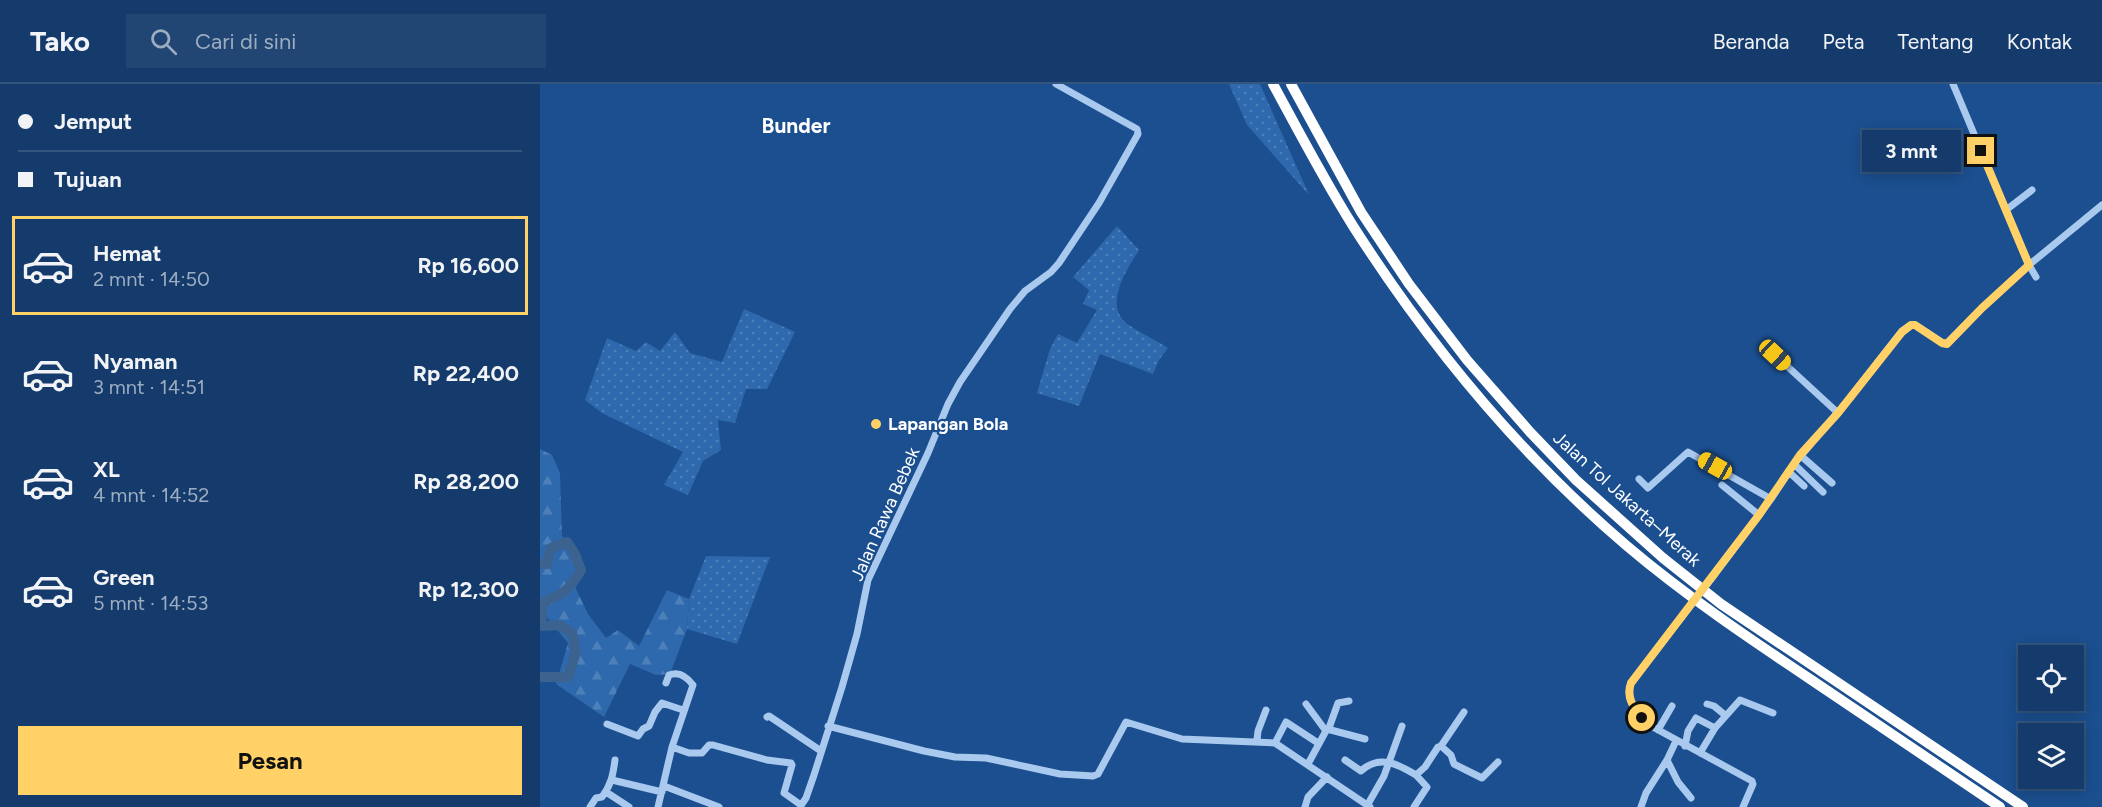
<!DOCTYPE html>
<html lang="id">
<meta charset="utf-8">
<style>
body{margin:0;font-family:Figtree,sans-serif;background:#214673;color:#f1f3f6;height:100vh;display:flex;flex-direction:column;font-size:22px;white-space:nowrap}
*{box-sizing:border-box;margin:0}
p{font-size:20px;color:#9dadc1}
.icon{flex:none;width:33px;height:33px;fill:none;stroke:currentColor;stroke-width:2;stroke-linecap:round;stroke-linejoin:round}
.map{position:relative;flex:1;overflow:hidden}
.details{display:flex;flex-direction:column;background:#143b6b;width:540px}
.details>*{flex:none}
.hud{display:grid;align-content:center;height:132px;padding:0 18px;background:#143b6b}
.fabs{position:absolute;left:1478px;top:561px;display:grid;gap:12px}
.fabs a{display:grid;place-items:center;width:66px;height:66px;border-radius:0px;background:#143b6b;box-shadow:0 3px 15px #0003,0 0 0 2px #33557e;font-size:30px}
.end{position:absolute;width:27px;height:27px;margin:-14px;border:8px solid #ffd166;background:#111;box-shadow:0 0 0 3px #111}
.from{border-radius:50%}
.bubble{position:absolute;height:42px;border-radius:0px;background:#143b6b;box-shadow:0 3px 15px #0003,0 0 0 2px #33557e;font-size:20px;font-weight:700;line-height:42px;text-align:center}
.car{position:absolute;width:18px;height:36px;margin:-18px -9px;border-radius:8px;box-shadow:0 0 4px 2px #0007;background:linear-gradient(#f5c518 24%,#345 0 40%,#f5c518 0 76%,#345 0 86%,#f5c518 0)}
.hud b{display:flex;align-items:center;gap:21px;height:57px;font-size:22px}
.hud b+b{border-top:2px solid #33557e}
.hud i{width:15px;height:15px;background:#f1f3f6}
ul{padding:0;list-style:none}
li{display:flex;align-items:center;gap:18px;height:99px;margin:0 12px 9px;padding:0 6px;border:3px solid transparent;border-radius:0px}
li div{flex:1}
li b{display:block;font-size:22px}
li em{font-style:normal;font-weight:700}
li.selected{border-color:#ffd166}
li>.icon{width:54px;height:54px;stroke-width:1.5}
.button{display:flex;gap:12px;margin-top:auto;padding:12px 18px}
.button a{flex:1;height:69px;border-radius:0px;background:#ffd166;color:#111;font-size:24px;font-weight:700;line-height:69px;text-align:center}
header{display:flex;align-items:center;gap:36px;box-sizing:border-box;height:84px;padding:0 30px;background:#143b6b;border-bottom:2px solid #33557e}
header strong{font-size:28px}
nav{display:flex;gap:33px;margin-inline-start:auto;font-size:21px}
.search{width:420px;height:54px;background:#214673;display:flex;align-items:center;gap:15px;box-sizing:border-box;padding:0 21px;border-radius:0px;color:#9dadc1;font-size:22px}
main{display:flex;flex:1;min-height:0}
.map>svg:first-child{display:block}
.grass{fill:url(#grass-dots)}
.forest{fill:url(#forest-firs)}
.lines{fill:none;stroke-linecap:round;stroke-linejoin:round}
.river{stroke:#3c6290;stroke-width:10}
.minor{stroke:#a9c9ee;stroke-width:7}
.highway{stroke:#fff;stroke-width:10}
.minor-bridge{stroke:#a9c9ee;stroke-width:7}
.route{stroke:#ffd166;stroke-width:8}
.poi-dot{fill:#ffd166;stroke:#1b4f8f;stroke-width:2}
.labels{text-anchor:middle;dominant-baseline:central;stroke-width:4.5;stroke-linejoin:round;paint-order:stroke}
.poi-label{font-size:18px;font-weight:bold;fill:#fff;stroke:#1b4f8f;text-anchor:start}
.street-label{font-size:18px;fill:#fff;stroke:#1b4f8f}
.quarter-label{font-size:21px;font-weight:bold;fill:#fff;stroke:#1b4f8f}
</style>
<header>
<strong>Tako</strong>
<div class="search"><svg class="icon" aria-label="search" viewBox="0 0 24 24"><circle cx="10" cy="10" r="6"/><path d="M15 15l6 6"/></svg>Cari di sini</div>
<nav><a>Beranda</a><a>Peta</a><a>Tentang</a><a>Kontak</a></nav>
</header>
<main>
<section class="details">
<div class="hud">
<b><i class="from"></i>Jemput</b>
<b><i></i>Tujuan</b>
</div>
<ul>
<li class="selected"><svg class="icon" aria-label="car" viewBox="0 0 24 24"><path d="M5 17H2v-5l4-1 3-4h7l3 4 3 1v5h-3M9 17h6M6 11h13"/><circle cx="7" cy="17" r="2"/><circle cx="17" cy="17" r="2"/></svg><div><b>Hemat</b><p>2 mnt · 14:50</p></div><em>Rp 16,600</em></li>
<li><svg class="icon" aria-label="car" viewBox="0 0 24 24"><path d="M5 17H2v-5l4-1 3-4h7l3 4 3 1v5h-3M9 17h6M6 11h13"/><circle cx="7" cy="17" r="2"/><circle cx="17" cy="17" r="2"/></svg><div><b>Nyaman</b><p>3 mnt · 14:51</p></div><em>Rp 22,400</em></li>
<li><svg class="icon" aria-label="car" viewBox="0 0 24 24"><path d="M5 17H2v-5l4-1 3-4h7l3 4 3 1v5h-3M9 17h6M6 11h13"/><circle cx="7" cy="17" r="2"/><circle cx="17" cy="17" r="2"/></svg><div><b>XL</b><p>4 mnt · 14:52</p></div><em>Rp 28,200</em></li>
<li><svg class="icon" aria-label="car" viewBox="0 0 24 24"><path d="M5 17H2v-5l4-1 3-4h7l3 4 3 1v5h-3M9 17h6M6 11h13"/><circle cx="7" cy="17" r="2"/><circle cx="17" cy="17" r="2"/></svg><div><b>Green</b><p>5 mnt · 14:53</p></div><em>Rp 12,300</em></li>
</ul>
<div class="button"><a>Pesan</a></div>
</section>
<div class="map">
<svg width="1562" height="723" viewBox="0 0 1562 723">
<defs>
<pattern id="grass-dots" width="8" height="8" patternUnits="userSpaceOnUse" patternTransform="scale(1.5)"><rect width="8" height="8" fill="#2e69ad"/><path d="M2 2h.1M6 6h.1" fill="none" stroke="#4d80b9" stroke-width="1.8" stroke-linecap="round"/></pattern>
<pattern id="forest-firs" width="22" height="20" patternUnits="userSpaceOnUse" patternTransform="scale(1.5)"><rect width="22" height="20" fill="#2e69ad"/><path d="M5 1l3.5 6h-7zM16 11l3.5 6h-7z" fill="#4d80b9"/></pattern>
</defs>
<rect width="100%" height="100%" fill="#1b4f8f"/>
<!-- grass -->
<path class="grass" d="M689,0H720L769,111L707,41Z
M577,142L599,166C588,184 566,216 583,236C590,244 618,257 628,264L619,276L613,290L560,270L539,322L497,309L510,265L518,250L537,259L557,226L543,220L549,206L533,193Z
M204,225L255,248L227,305H206L195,339L178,336L181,366L163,377L148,411L124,401L143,368L62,329L45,316L67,254L96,267L106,258L120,267L135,248L150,269L182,278Z
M166,472L230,473L197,560L147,545L149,515Z"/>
<!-- forest -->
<path class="forest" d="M0,365L12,371L20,389L22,452L38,468L36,505L48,530L66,554L78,546L99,562L127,506L149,515L147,545L130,590L116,591L90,580L64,633L16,600L28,559L0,525Z"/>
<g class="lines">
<!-- river -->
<path class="river" d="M0,480H7L11,464L27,458L35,470L41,486C37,493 33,500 26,506C7,521 0,509 2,542L19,541L32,549L36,568L28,593H0"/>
<!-- minor -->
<path class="minor" d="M1466,126L1492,106
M1496,193L1489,181L1562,121
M1235,271L1298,329
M1260,371L1292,399
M1254,380L1283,408
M1249,388L1264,402
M1099,395L1108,404L1148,368L1231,415
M1182,401L1219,431
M1175,490L1231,415L1254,380L1310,314L1362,247L1371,241H1375L1403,259H1407L1442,224L1489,181L1413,0
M1141,534L1091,599C1084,617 1099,631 1111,642L1212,697L1213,700L1203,723
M766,620L786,647
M1167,620L1174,622L1185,631
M227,633L229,632L281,667
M67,640L98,652L103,645L109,642L115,628L122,619L143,626
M288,642L384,667L415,673L446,674L520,690L553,692L558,690L586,638L642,655L735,659L830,723
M789,644L798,619L809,617
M1118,646L1132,622
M717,656L718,647L726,626
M1136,657L1127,676L1138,698L1151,714
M735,659L746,638L778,659
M901,662L924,628
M1145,662L1148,647L1156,634L1175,644
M132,663L149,669H162L169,661H173L227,676L251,679L252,681L244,709L261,721
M1160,669L1175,644L1200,616L1233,629
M805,676L821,687C839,670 858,680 876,691
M768,680L787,645L825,655
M72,696L122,708
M124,702L179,723
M66,708L89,723
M828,720L844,692L862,642
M50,723L56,714L62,713C71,701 73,691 75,676
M118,723L132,663L153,601C147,593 139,587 129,591L126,599
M260,723L266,714L274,691L302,603L317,550L328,496L388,369L408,320L420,298L470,225L485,207L511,188L519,179L559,119L598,50L597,45L516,0
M765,723L768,713L787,693
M874,723L887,703L876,691L885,683L898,663L901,662L911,671L914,680L942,694L958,678
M1101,723L1106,709L1127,676"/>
<!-- highway -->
<path class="highway" d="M733,0C759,48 784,96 813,142C889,261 979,370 1087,462C1146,512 1210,555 1273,597C1336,639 1398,681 1460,723
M751,0L821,128L869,200L927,276L990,348L1036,396L1123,474L1181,520L1483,723"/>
<!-- minor-bridge -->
<path class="minor-bridge" d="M1141,534L1175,490"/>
</g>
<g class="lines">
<!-- route -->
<path class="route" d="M1102,634C1093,623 1086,613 1091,599L1219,431L1260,371L1298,329L1362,248L1371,241H1375L1402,259L1407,260L1442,224L1489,181L1441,67"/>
</g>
<!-- markers -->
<circle class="poi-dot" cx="336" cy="340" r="6"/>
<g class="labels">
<!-- poi labels -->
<g class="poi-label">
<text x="348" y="340">Lapangan Bola</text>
</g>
<!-- street labels -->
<g class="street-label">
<text transform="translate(1087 415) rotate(42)">Jalan Tol Jakarta–Merak</text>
<text transform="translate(345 430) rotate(-66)">Jalan Rawa Bebek</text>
</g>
<!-- quarter labels -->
<g class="quarter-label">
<text x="256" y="41">Bunder</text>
</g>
</g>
</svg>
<div class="fabs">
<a><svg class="icon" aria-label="locate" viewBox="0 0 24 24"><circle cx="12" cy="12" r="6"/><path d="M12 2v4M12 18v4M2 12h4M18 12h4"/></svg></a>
<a><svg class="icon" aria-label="layers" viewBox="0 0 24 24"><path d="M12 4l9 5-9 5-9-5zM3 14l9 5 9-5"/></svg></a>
</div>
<i class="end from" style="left:1102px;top:634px"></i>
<i class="end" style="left:1441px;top:67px"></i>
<div class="bubble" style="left:1322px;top:46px;width:99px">3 mnt</div>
<i class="car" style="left:1235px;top:271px;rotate:133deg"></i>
<i class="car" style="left:1175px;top:382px;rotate:299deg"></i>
</div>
</main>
